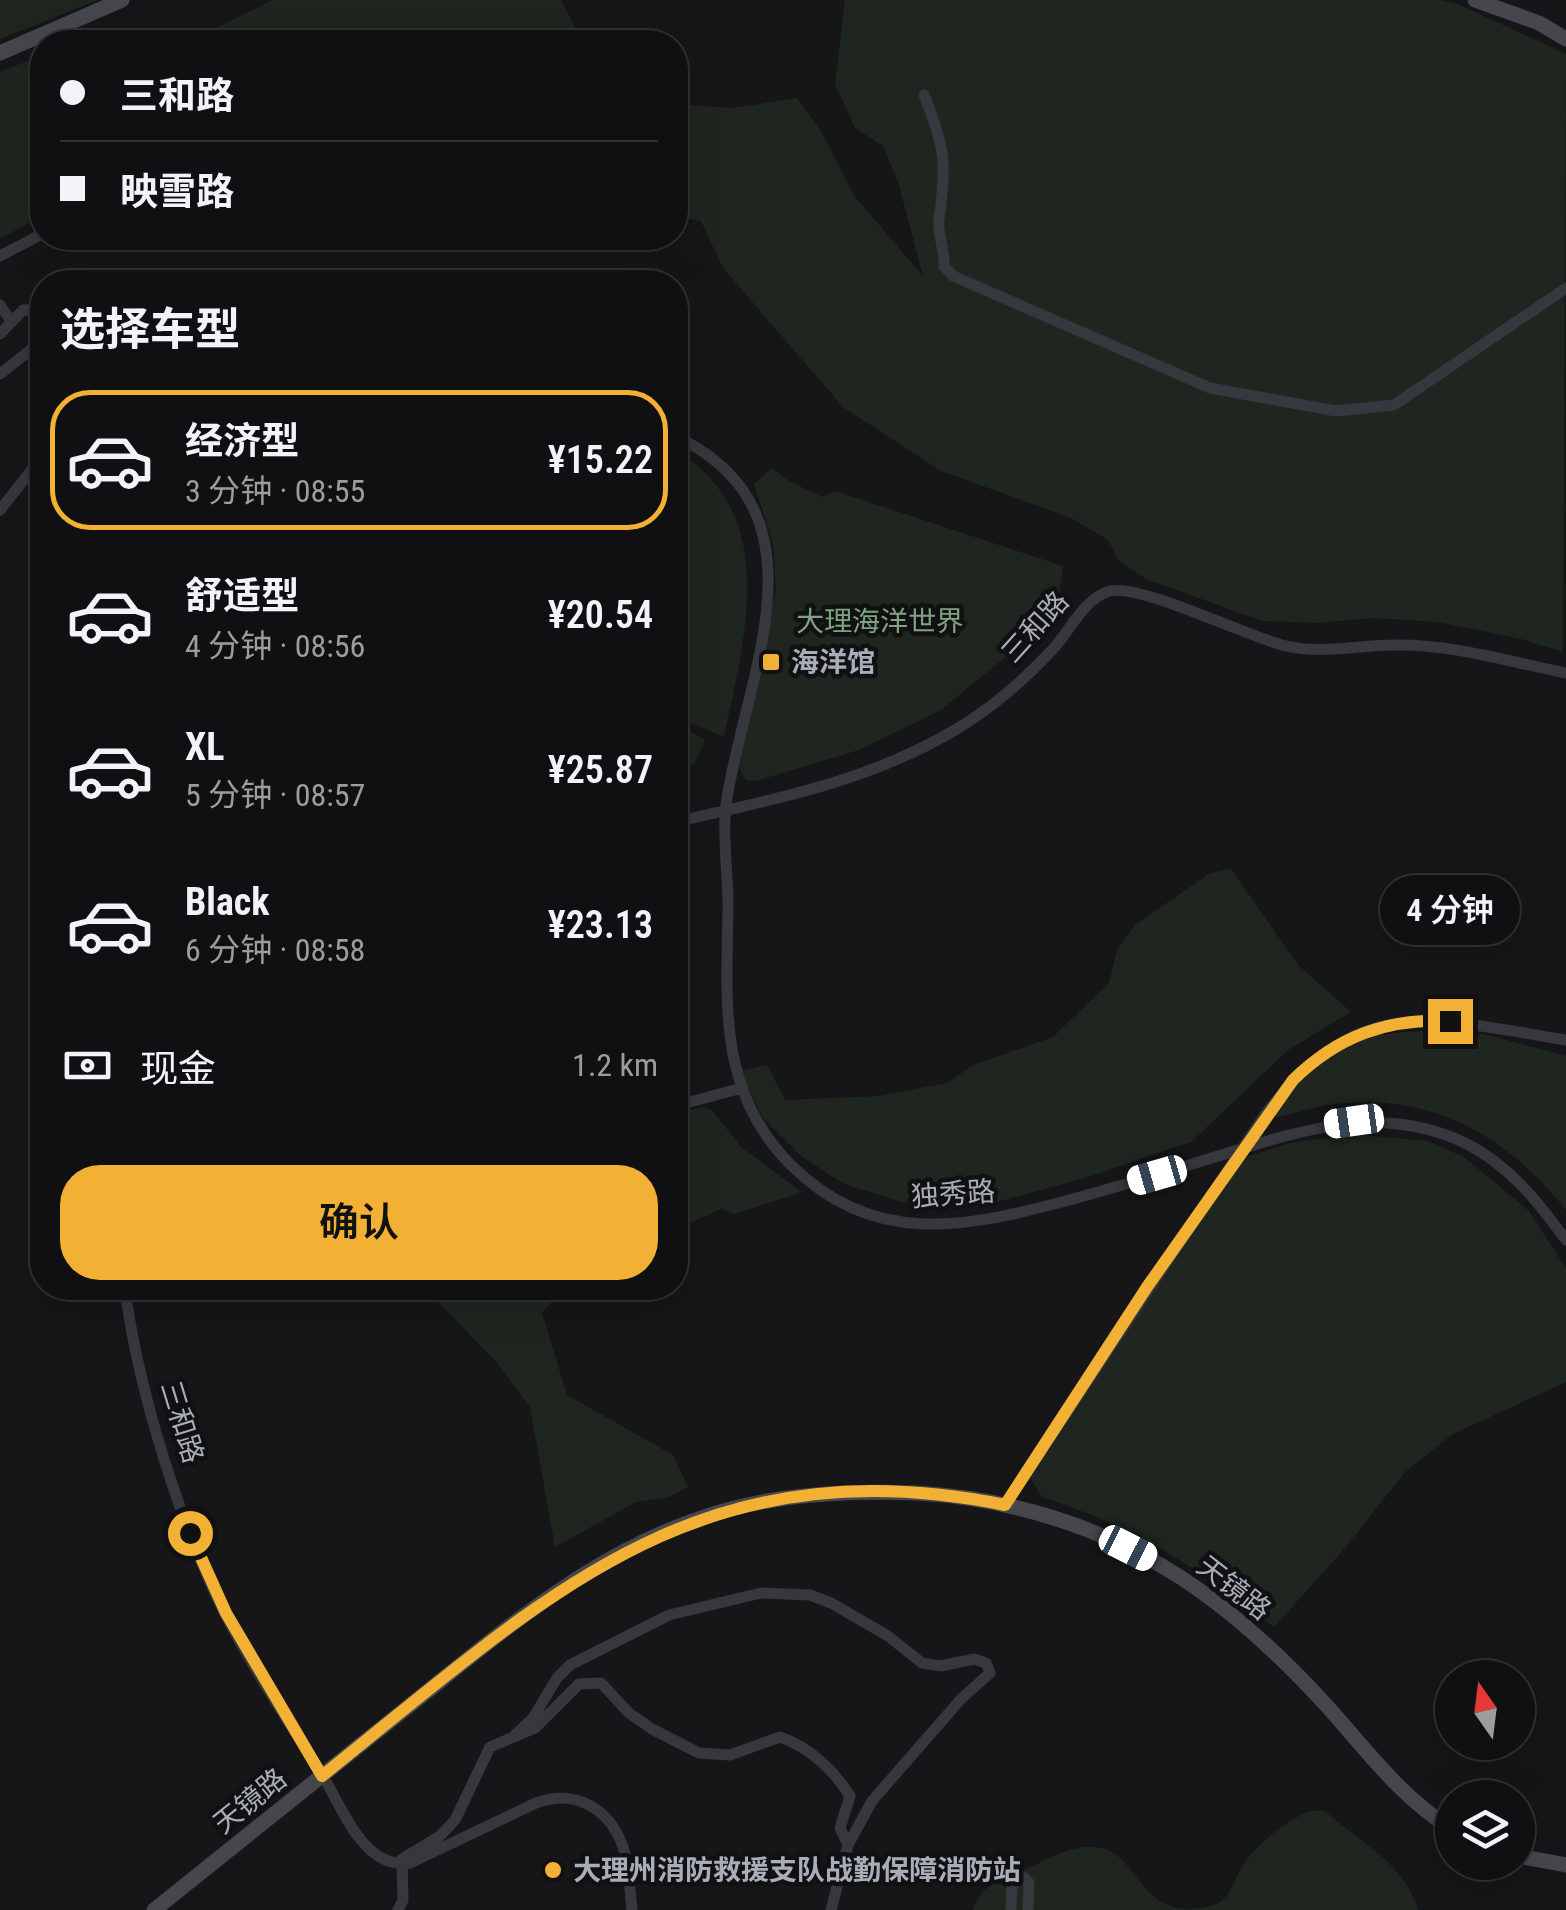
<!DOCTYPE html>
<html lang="zh">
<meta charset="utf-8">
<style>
body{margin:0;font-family:"Roboto Condensed","Noto Sans SC",sans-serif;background:#19191b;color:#f1f3f6;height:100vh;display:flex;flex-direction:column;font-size:38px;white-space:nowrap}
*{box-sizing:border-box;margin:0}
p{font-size:32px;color:#9c9d9f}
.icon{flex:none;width:55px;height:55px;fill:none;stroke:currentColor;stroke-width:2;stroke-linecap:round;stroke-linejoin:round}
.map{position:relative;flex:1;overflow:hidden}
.side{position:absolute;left:30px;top:270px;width:658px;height:1030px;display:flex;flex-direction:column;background:#101012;border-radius:40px;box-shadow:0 10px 40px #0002,0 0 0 2px #303032}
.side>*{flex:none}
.hud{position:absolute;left:30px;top:30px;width:658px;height:220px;border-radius:40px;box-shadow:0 10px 40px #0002,0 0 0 2px #303032;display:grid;align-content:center;height:220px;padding:0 30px;background:#101012}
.needle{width:65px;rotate:346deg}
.tools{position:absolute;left:1435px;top:1660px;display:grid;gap:20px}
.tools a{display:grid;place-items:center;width:100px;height:100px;border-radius:50%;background:#101012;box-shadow:0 10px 40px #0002,0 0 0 2px #303032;font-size:50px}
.end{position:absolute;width:45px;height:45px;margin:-22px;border:12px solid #f2b134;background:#111;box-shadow:0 0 0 5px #111}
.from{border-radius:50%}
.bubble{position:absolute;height:70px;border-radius:35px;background:#101012;box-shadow:0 10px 40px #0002,0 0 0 2px #303032;font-size:32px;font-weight:600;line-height:70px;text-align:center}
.car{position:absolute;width:30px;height:60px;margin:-30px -15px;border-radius:12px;box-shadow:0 0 8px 2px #0007;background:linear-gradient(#fff 24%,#345 0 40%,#fff 0 76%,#345 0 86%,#fff 0)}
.hud b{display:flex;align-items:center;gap:35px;height:95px;font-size:38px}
.hud b+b{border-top:2px solid #303032}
.hud i{width:25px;height:25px;background:#f1f3f6}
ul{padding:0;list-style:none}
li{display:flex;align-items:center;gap:30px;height:140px;margin:0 20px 15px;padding:0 10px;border:5px solid transparent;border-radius:40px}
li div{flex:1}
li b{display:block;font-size:38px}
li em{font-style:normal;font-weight:600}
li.on{border-color:#f2b134}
li>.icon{width:90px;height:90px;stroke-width:1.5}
h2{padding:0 30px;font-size:45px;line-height:120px}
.pay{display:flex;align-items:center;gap:25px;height:110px;padding:0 30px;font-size:38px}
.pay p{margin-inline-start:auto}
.button{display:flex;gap:20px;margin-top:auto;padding:20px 30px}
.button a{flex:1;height:115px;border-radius:40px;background:#f2b134;color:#111;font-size:40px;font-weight:600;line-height:115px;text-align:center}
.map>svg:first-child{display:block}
.green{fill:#1e261f}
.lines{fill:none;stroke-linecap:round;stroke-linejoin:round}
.street{stroke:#37383d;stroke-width:11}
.secondary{stroke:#45474d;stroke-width:15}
.route{stroke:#f2b134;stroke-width:12}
.poi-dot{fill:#f2b134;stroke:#111113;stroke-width:4}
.labels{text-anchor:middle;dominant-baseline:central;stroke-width:9;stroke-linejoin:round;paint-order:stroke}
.park-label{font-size:28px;fill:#7fa381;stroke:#111113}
.street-label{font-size:28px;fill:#a8adb8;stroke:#111113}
.poi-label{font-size:28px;font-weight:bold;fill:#a8adb8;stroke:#111113;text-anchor:start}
</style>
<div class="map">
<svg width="1566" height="1910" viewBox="0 0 1566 1910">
<rect width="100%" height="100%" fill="#161618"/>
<!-- green -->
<path class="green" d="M0,0H98L0,39Z
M273,0H561L583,42H188Z
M845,0H1439L1458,4L1566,54L1563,652L1521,639L1437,622L1375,618L1315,623L1262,621L1146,579L1119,561L1108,540L1071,518L941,471L843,407L723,268L701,221L675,216V104L733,108L797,98L821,131L855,197L923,276L898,182L883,146L855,128L835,84Z
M42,55V220L27,224L0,239V72Z
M675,450C782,513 744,639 724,737L675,716Z
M772,468L789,481L822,497L835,491L1063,566L1058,601L1019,646L941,710L859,750L756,781L746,780L739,768L740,756L776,589L773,543L754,484Z
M675,722L705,740L695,764L675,770Z
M1231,869L1299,966L1351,1012L1288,1050L1191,1142L1085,1178L979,1207L905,1203L844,1184L801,1156L764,1119L739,1071L767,1065L785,1100L879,1096L947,1083L973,1065L1053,1037L1109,983L1117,950L1135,925L1210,873Z
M1450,1030L1488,1035L1566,1056V1210C1509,1139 1439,1096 1345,1103C1321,1104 1300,1113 1277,1117L1272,1113L1274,1105C1290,1089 1307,1069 1326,1055C1360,1032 1410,1031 1450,1030Z
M703,1107L712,1110L741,1147L802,1192L735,1214L721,1209L675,1230V1114Z
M1353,1134L1428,1141L1464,1157L1528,1210L1566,1268V1382L1453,1434L1405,1472L1345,1548L1274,1627C1194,1566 1138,1528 1042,1497L1028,1474L1242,1158L1290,1143Z
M425,1288H564L542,1313L567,1395L673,1455L688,1487L669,1497L636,1502L555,1547L530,1407L498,1364Z
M1309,1811H1325C1359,1842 1405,1863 1418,1910H973C981,1883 1002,1880 1025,1870C1048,1859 1077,1840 1105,1849C1136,1858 1141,1910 1190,1909C1237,1907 1227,1885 1248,1858C1263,1839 1287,1821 1309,1811Z"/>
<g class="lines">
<!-- street -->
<path class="street" d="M924,95C945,147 947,164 939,219C937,233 945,250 944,266L953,276L1210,388L1336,411L1394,405L1566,288
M0,256L42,234
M372,282V275
M0,305L11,321
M0,334L23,310H42
M0,374L42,341
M675,436C836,512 743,680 726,805C722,837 728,872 728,904C727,1001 716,1091 792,1166C873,1246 963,1228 1062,1202C1118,1187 1173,1170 1228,1153C1308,1128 1387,1104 1467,1144C1510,1166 1538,1202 1566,1240
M0,510L42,457
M675,822C775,799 872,781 960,727C994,706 1026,678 1053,649C1070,631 1084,598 1110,591C1141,584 1244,635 1282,645C1319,655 1357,645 1395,645C1452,644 1510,662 1566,673
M675,1106L742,1088
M125,1288C136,1377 170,1490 206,1573C236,1645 283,1712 324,1778C343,1809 364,1870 410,1863L536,1803C582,1786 619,1816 627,1863C630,1878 630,1894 632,1910
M1005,1505L1264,1116C1356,992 1433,1018 1566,1040
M515,1735L533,1718L557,1678L570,1665L669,1615L761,1593L810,1595L831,1603L888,1636L922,1663L941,1666L974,1659L986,1663L990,1673L961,1699L872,1801L848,1845L831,1910
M398,1910L403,1900L402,1859L440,1836L455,1820L490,1747L535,1728L579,1684L601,1683L629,1713L652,1729L699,1753L730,1755L780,1737C809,1747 834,1770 850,1796L840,1828L848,1845
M1011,1910L1012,1885L1025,1878L1029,1883L1028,1910"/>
<!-- secondary -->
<path class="secondary" d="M1475,0L1539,23L1566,39
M0,53L122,0
M1518,1856L1566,1865
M154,1910C239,1842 324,1774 409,1706C499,1634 590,1555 701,1518C769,1494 845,1490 916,1493C1009,1498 1101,1526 1180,1577C1234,1612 1282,1657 1326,1705C1366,1749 1400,1797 1452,1829"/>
</g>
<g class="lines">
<!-- route -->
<path class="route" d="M190,1533L226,1613L322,1776C544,1598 696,1443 1005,1505L1147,1287L1293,1080C1338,1036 1387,1018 1450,1021"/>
</g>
<!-- markers -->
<g class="poi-dot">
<rect x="761" y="652" width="20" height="20" rx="5"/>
<circle cx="553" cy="1870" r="10"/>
</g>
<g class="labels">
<!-- park labels -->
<g class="park-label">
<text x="880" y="621">大理海洋世界</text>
</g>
<!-- street labels -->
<g class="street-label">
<text transform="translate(1035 627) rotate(-48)">三和路</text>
<text transform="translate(953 1194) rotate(-4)">独秀路</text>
<text transform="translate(182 1422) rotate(73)">三和路</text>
<text transform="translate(1234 1588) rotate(38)">天镜路</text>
<text transform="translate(250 1801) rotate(-39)">天镜路</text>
</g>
<!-- poi labels -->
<g class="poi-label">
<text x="791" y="662">海洋馆</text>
<text x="573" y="1870">大理州消防救援支队战勤保障消防站</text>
</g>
</g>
</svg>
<div class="tools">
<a><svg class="needle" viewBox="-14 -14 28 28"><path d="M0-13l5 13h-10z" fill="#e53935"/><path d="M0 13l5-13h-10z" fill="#9c9d9f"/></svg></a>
<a><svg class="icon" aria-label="layers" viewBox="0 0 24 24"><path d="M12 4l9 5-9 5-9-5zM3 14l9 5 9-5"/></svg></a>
</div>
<i class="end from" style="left:190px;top:1533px"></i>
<i class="end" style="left:1450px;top:1021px"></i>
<div class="bubble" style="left:1380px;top:875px;width:140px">4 分钟</div>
<i class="car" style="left:1354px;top:1121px;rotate:262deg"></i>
<i class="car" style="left:1157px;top:1175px;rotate:254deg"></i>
<i class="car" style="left:1128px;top:1548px;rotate:117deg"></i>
<div class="hud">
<b><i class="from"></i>三和路</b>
<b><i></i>映雪路</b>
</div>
<section class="side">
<h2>选择车型</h2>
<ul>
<li class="on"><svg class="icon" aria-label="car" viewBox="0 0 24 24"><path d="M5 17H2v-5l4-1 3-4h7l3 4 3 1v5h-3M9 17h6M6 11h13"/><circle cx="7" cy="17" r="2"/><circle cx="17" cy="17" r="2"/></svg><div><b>经济型</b><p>3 分钟 · 08:55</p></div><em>¥15.22</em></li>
<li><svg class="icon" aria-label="car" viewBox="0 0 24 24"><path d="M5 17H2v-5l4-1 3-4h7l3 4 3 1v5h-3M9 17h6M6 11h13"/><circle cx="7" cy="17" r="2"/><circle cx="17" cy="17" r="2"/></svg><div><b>舒适型</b><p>4 分钟 · 08:56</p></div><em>¥20.54</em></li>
<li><svg class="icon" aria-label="car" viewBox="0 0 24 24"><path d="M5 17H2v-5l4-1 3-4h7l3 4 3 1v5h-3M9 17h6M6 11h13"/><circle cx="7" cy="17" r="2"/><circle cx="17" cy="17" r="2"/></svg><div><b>XL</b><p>5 分钟 · 08:57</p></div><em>¥25.87</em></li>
<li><svg class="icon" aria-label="car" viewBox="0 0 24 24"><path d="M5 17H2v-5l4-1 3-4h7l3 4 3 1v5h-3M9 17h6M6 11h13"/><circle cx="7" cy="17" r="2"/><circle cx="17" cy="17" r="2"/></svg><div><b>Black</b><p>6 分钟 · 08:58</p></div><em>¥23.13</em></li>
</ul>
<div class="pay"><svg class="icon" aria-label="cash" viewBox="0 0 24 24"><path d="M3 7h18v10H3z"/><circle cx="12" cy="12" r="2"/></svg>现金<p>1.2 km</p></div>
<div class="button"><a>确认</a></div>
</section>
</div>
